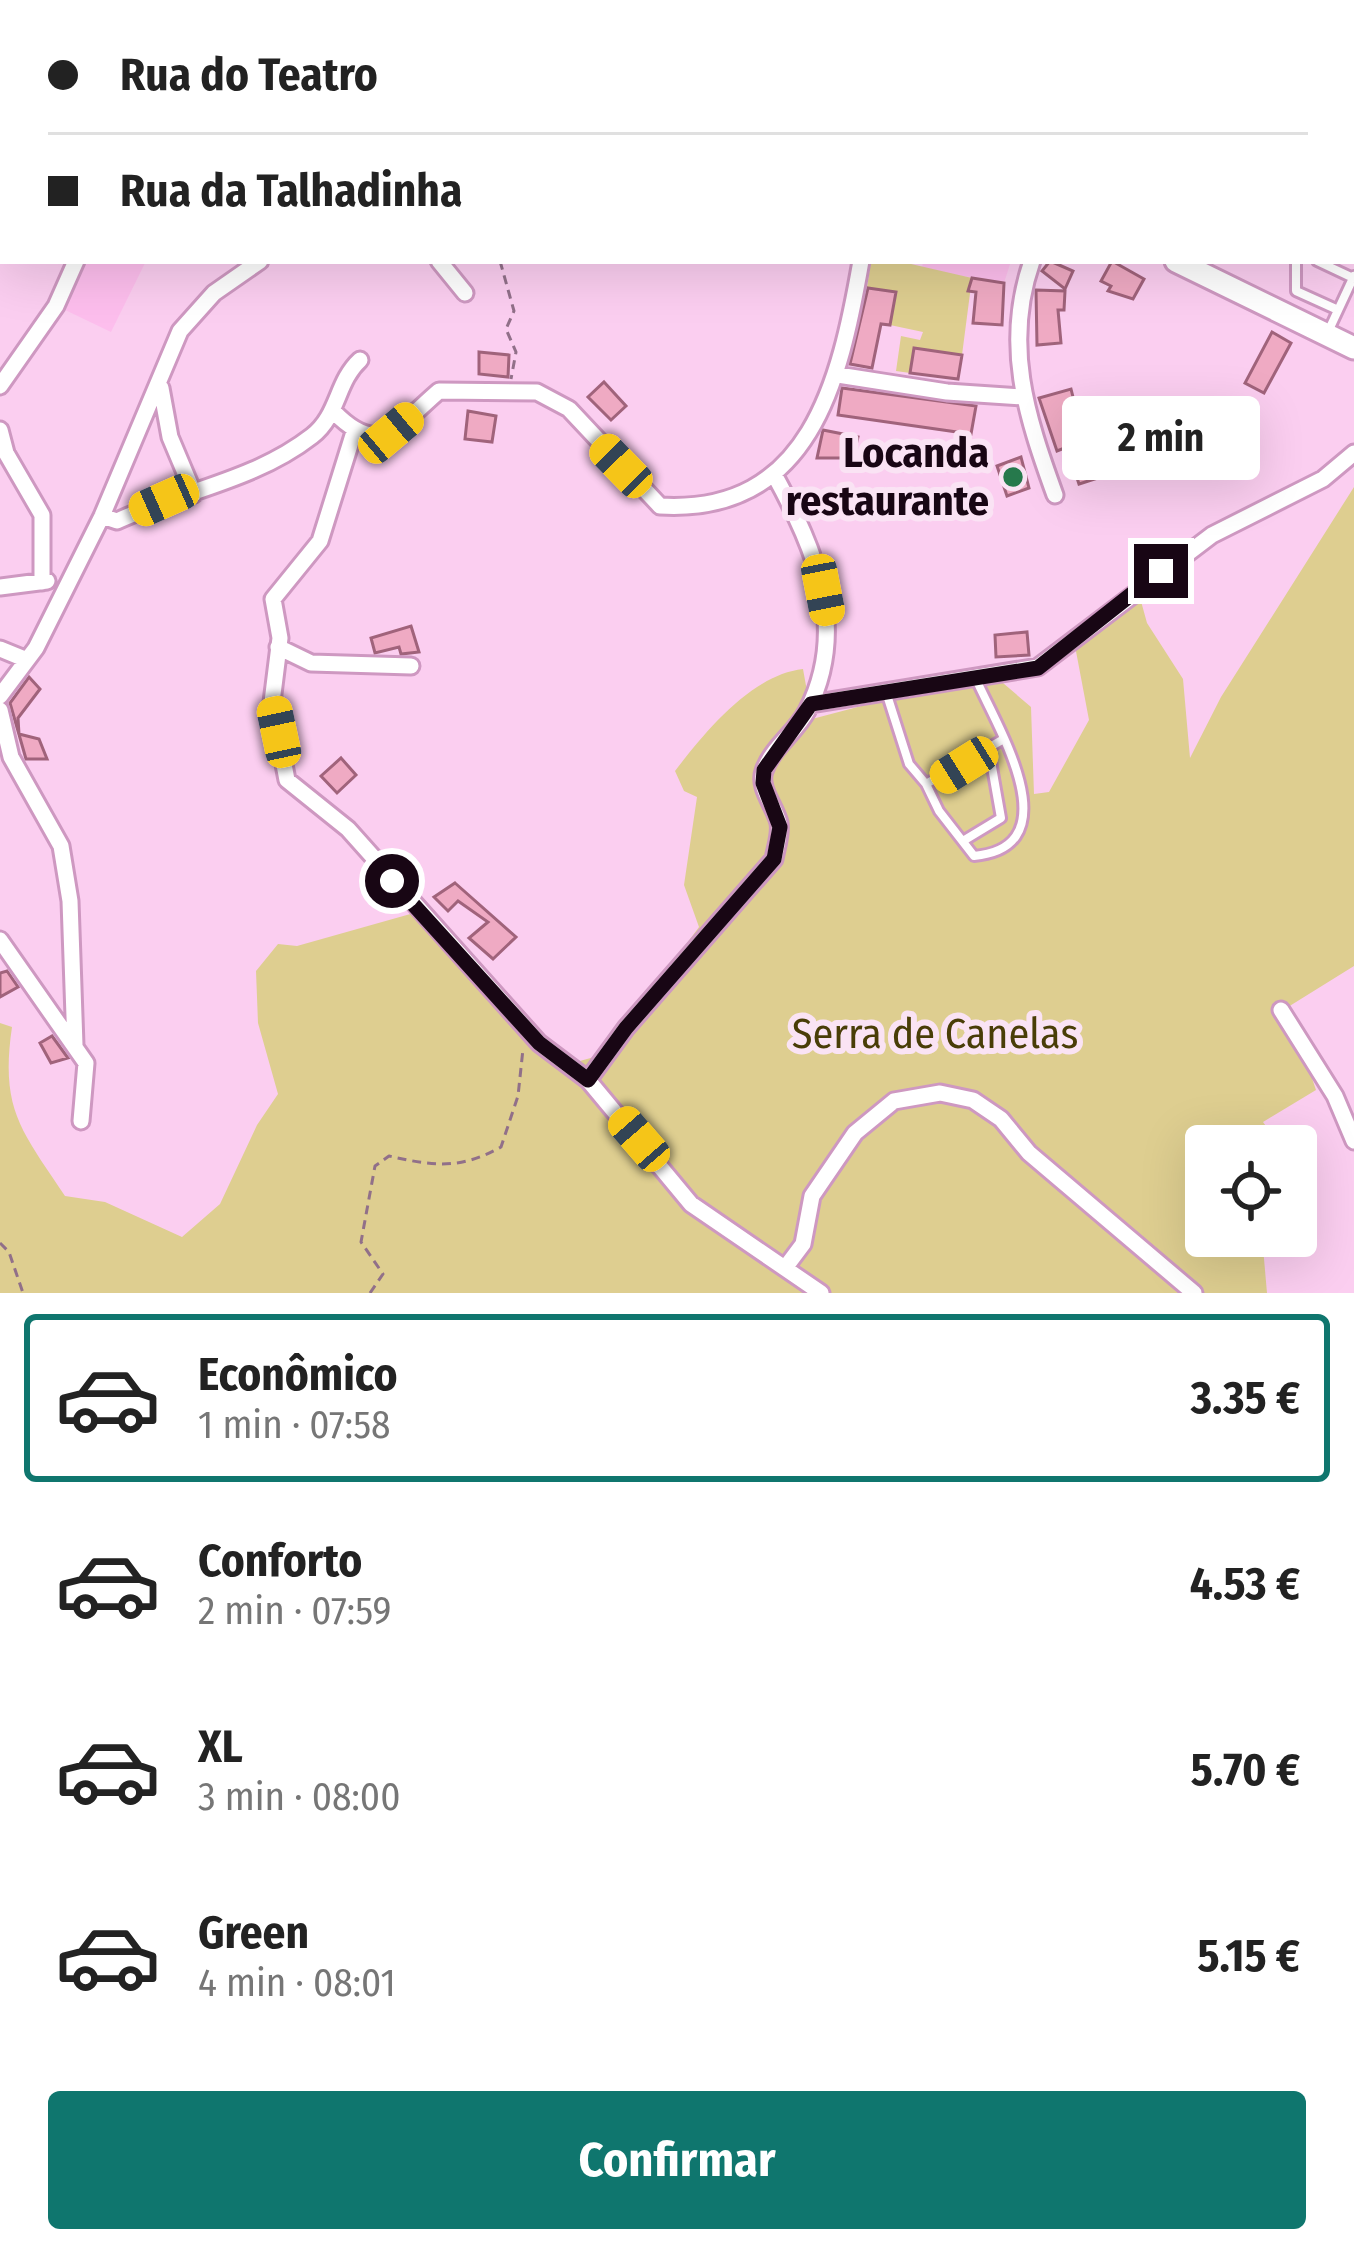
<!DOCTYPE html>
<html lang="pt">
<meta charset="utf-8">
<style>
body{margin:0;font-family:"Fira Sans Condensed",sans-serif;background:#f6f6f6;color:#222;height:100vh;display:flex;flex-direction:column;font-size:45px;white-space:nowrap}
*{box-sizing:border-box;margin:0}
p{font-size:39px;color:#767676}
.icon{flex:none;width:66px;height:66px;fill:none;stroke:currentColor;stroke-width:2;stroke-linecap:round;stroke-linejoin:round}
.map{position:relative;height:1293px;overflow:hidden}
.sheet{display:flex;flex-direction:column;background:#fff;flex:1}
.sheet>*{flex:none}
.guide{position:absolute;left:0px;top:0px;width:1356px;height:264px;box-shadow:0 12px 48px #0002;display:grid;align-content:center;height:264px;padding:0 48px;background:#fff}
.controls{position:absolute;left:1185px;top:1125px;display:grid;gap:24px}
.controls a{display:grid;place-items:center;width:132px;height:132px;border-radius:12px;background:#fff;box-shadow:0 12px 48px #0002;font-size:60px}
.end{position:absolute;width:54px;height:54px;margin:-27px;border:15px solid #180614;background:#fff;box-shadow:0 0 0 6px #fff}
.from{border-radius:50%}
.bubble{position:absolute;height:84px;border-radius:12px;background:#fff;box-shadow:0 12px 48px #0002;font-size:39px;font-weight:700;line-height:84px;text-align:center}
.car{position:absolute;width:36px;height:72px;margin:-36px -18px;border-radius:15px;box-shadow:0 0 9px 3px #0007;background:linear-gradient(#f5c518 24%,#345 0 40%,#f5c518 0 76%,#345 0 86%,#f5c518 0)}
.guide b{display:flex;align-items:center;gap:42px;height:114px;font-size:45px}
.guide b+b{border-top:3px solid #e0e0e0}
.guide i{width:30px;height:30px;background:#222}
ul{padding:21px 0 0;list-style:none}
li{display:flex;align-items:center;gap:36px;height:168px;margin:0 24px 18px;padding:0 24px;border:6px solid transparent;border-radius:12px}
li div{flex:1}
li b{display:block;font-size:45px}
li em{font-style:normal;font-weight:700}
li.on{border-color:#0f766e}
li>.icon{width:108px;height:108px;stroke-width:1.5}
.primary-button{display:flex;gap:24px;margin-top:auto;padding:24px 48px}
.primary-button a{flex:1;height:138px;border-radius:12px;background:#0f766e;color:#fff;font-size:48px;font-weight:700;line-height:138px;text-align:center}
.map>svg:first-child{display:block}
.built{fill:#fdbeed}
.green{fill:#dece90}
.building{fill:#efaac3;stroke:#a0637b;stroke-width:3}
.lines{fill:none;stroke-linecap:round;stroke-linejoin:round}
.lane-casing{stroke:#ce98c1;stroke-width:14}
.street-casing{stroke:#ce98c1;stroke-width:21}
.secondary-casing{stroke:#ce98c1;stroke-width:27}
.path{stroke:#917089;stroke-width:3;stroke-dasharray:9 6;stroke-linecap:butt}
.lane{stroke:#fff;stroke-width:8}
.street{stroke:#fff;stroke-width:15}
.secondary{stroke:#fff;stroke-width:21}
.path-bridge{stroke:#917089;stroke-width:3;stroke-dasharray:9 6;stroke-linecap:butt}
.route{stroke:#180614;stroke-width:15}
.poi-dot{fill:#26794c;stroke:#fae3f4;stroke-width:4.5}
.labels{text-anchor:middle;dominant-baseline:central;stroke-width:12;stroke-linejoin:round;paint-order:stroke}
.poi-label{font-size:42px;font-weight:bold;fill:#180614;stroke:#fae3f4;text-anchor:end}
.park-label{font-size:42px;fill:#493d07;stroke:#fae3f4}
</style>
<div class="map">
<svg width="1354" height="1293" viewBox="0 0 1354 1293">
<rect width="100%" height="100%" fill="#fbcef0"/>
<!-- built -->
<path class="built" d="M81,261H146L111,332L61,308Z
M923,261H1011L1004,283L922,269Z"/>
<!-- green -->
<path class="green" d="M871,261H898L972,278L962,355L910,373L896,371L901,336L920,340L923,332L890,325L896,293L867,287Z
M1354,487V966L1288,1007L1316,1090L1263,1122L1280,1146H1206V1236H1262L1267,1293H0V1023L12,1027C0,1109 21,1130 65,1196L105,1202L182,1237L220,1204L257,1125L278,1094L258,1023L256,971L278,944L297,946L421,911L569,1064L605,1054L699,927L684,885L697,797L684,791L675,771C705,732 751,675 803,669L812,719L869,704L1003,683L1031,707L1034,794L1049,792L1089,720L1075,646L1139,594L1147,623L1183,679L1190,758L1221,697Z"/>
<!-- building -->
<path class="building" d="M1050,261L1073,271L1065,289L1042,271Z
M1112,261L1144,279L1133,299L1108,291L1111,286L1101,281Z
M972,278L1004,283L1002,325L973,323L976,292L968,291Z
M868,288L896,292L890,325L881,324L872,368L850,364Z
M1036,290L1065,291L1064,310H1058L1061,343L1037,345Z
M1272,332L1291,343L1264,393L1245,383Z
M914,348L962,355L958,379L910,373Z
M479,352L509,355L508,377L479,374Z
M604,382L626,406L611,420L588,397Z
M842,388L976,406L971,434L838,415Z
M1071,389L1076,409L1071,410L1088,455L1097,452L1104,476L1079,484L1067,447L1057,451L1039,398Z
M468,411L496,416L492,442L465,439Z
M823,430L858,437L853,458H817Z
M1021,457L1029,488L1007,496L997,466Z
M411,626L419,652L401,654L399,647L375,653L371,638Z
M1027,632L1029,655L996,657L995,635Z
M29,677L40,689L18,718L19,734L39,739L47,759H26L10,703Z
M341,758L356,775L337,793L321,776Z
M455,883L516,937L493,959L469,938L488,922L458,901L448,911L434,897Z
M7,971L18,987L0,997V973Z
M52,1036L68,1058L51,1063L40,1043Z"/>
<g class="lines">
<!-- lane casing -->
<g class="lane-casing">
<path id="lane" d="M998,0L1001,3
M244,3V0
M253,3V0
M960,3L962,0
M1353,149L1354,150
M1353,205L1354,203
M1296,261V291L1338,310
M1317,261L1353,278
M1327,334L1354,276
M887,695L909,764L926,784L1002,740
M926,784L939,811L974,856C1073,847 996,725 976,679
M963,841L1001,818L989,750"/>
</g>
<!-- street casing -->
<g class="street-casing">
<path id="street" d="M423,0L431,3
M80,3V0
M513,3L520,0
M1333,3L1335,0
M439,261L465,293
M1032,261C1003,344 1026,415 1055,495
M838,375L947,392L1023,397
M0,386L56,306L76,261
M161,388L170,437L194,494
M334,412C380,459 398,426 439,391L537,392L569,409L660,506C810,515 840,381 861,261
M0,430L6,453L42,515V582
M354,432L320,541L273,599L280,638L272,702L287,780L348,829L539,1043L588,1080L691,1204L821,1293
M102,516L117,521C182,491 254,481 312,436C339,415 336,382 360,360
M0,587L47,581
M278,647L311,663L411,666
M0,649L27,660
M0,696L36,648L102,516L180,331L214,293L260,261
M811,704L1038,667L1212,535L1323,479L1354,453
M0,710L11,757L61,846L70,901L75,1045
M0,940L86,1063L81,1121
M1281,1010L1335,1096L1354,1141
M588,1080L626,1028L774,859C776,848 781,834 779,823C775,806 758,788 764,771C771,749 796,732 807,711C849,629 816,551 775,476
M785,1268L803,1244L812,1196L855,1133L894,1101L940,1093L973,1100L1001,1119L1029,1153L1194,1293"/>
</g>
<!-- secondary casing -->
<g class="secondary-casing">
<path id="secondary" d="M724,0L734,3
M923,0L929,3
M839,3L851,0
M1176,261L1354,348"/>
</g>
<!-- path -->
<path class="path" d="M500,261L514,311L506,329L516,352L511,379
M0,1243L9,1252L23,1293
M370,1293L383,1274L361,1242L375,1166L389,1156C433,1166 460,1170 501,1147L518,1096L523,1049"/>
<!-- lane -->
<use href="#lane" class="lane"/>
<!-- street -->
<use href="#street" class="street"/>
<!-- secondary -->
<use href="#secondary" class="secondary"/>
<!-- path-bridge -->
<path class="path-bridge" d="M424,3L426,0"/>
</g>
<g class="lines">
<!-- route -->
<path class="route" d="M392,881L539,1043L588,1080L626,1028L774,859L780,827L763,783L764,770L811,704L1038,668L1161,571"/>
</g>
<!-- markers -->
<circle class="poi-dot" cx="1013" cy="477" r="12"/>
<g class="labels">
<!-- poi labels -->
<g class="poi-label">
<text x="989" y="453">Locanda<tspan x="989" dy="48">restaurante</tspan></text>
</g>
<!-- park labels -->
<g class="park-label">
<text x="935" y="1034">Serra de Canelas</text>
</g>
</g>
</svg>
<div class="controls">
<a><svg class="icon" aria-label="locate" viewBox="0 0 24 24"><circle cx="12" cy="12" r="6"/><path d="M12 2v4M12 18v4M2 12h4M18 12h4"/></svg></a>
</div>
<i class="end from" style="left:392px;top:881px"></i>
<i class="end" style="left:1161px;top:571px"></i>
<div class="bubble" style="left:1062px;top:396px;width:198px">2 min</div>
<i class="car" style="left:391px;top:433px;rotate:50deg"></i>
<i class="car" style="left:621px;top:466px;rotate:316deg"></i>
<i class="car" style="left:164px;top:500px;rotate:246deg"></i>
<i class="car" style="left:823px;top:590px;rotate:169deg"></i>
<i class="car" style="left:279px;top:732px;rotate:348deg"></i>
<i class="car" style="left:964px;top:765px;rotate:238deg"></i>
<i class="car" style="left:639px;top:1139px;rotate:319deg"></i>
<div class="guide">
<b><i class="from"></i>Rua do Teatro</b>
<b><i></i>Rua da Talhadinha</b>
</div>
</div>
<section class="sheet">
<ul>
<li class="on"><svg class="icon" aria-label="car" viewBox="0 0 24 24"><path d="M5 17H2v-5l4-1 3-4h7l3 4 3 1v5h-3M9 17h6M6 11h13"/><circle cx="7" cy="17" r="2"/><circle cx="17" cy="17" r="2"/></svg><div><b>Econômico</b><p>1 min · 07:58</p></div><em>3.35 €</em></li>
<li><svg class="icon" aria-label="car" viewBox="0 0 24 24"><path d="M5 17H2v-5l4-1 3-4h7l3 4 3 1v5h-3M9 17h6M6 11h13"/><circle cx="7" cy="17" r="2"/><circle cx="17" cy="17" r="2"/></svg><div><b>Conforto</b><p>2 min · 07:59</p></div><em>4.53 €</em></li>
<li><svg class="icon" aria-label="car" viewBox="0 0 24 24"><path d="M5 17H2v-5l4-1 3-4h7l3 4 3 1v5h-3M9 17h6M6 11h13"/><circle cx="7" cy="17" r="2"/><circle cx="17" cy="17" r="2"/></svg><div><b>XL</b><p>3 min · 08:00</p></div><em>5.70 €</em></li>
<li><svg class="icon" aria-label="car" viewBox="0 0 24 24"><path d="M5 17H2v-5l4-1 3-4h7l3 4 3 1v5h-3M9 17h6M6 11h13"/><circle cx="7" cy="17" r="2"/><circle cx="17" cy="17" r="2"/></svg><div><b>Green</b><p>4 min · 08:01</p></div><em>5.15 €</em></li>
</ul>
<div class="primary-button"><a>Confirmar</a></div>
</section>
